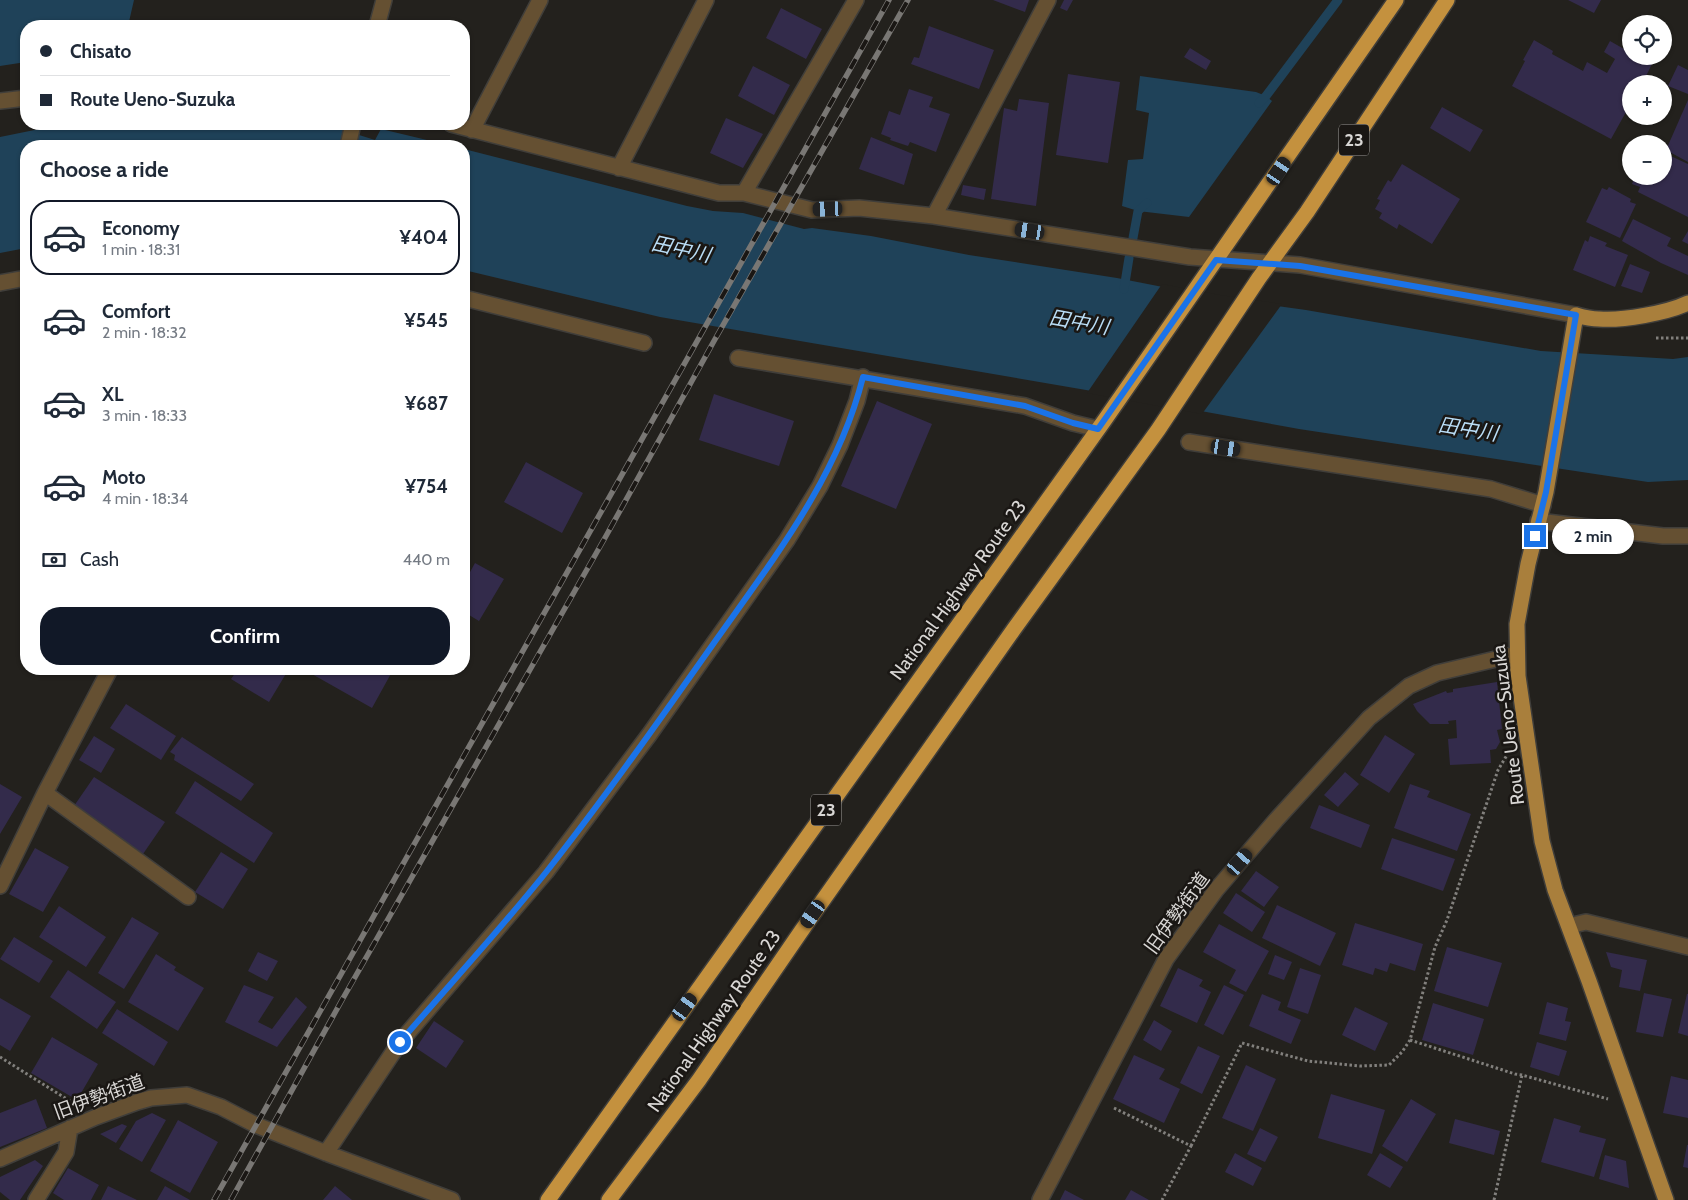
<!DOCTYPE html>
<meta charset="utf-8">
<style>
body{margin:0;font-family:Cabin,"Noto Sans JP",sans-serif;background:#f6f6f7;color:#1f2937;height:100vh;display:flex;flex-direction:column;font-size:19px;white-space:nowrap}
*{box-sizing:border-box;margin:0}
p{font-size:16px;color:#747a83}
.icon{flex:none;width:28px;height:28px;fill:none;stroke:currentColor;stroke-width:2;stroke-linecap:round;stroke-linejoin:round}
.map{position:relative;flex:1;overflow:hidden}
.side{position:absolute;left:20px;top:140px;width:450px;height:535px;display:flex;flex-direction:column;background:#fff;border-radius:20px;box-shadow:0 1px 4px #0004}
.side>*{flex:none}
.banner{position:absolute;left:20px;top:20px;width:450px;height:110px;border-radius:20px;box-shadow:0 1px 4px #0004;display:grid;align-content:center;height:110px;padding:0 20px;background:#fff}
.fabs{position:absolute;left:1622px;top:15px;display:grid;gap:10px}
.fabs a{display:grid;place-items:center;width:50px;height:50px;border-radius:50%;background:#fff;box-shadow:0 1px 4px #0004;font-size:25px}
.end{position:absolute;width:22px;height:22px;margin:-11px;border:6px solid #1a73e8;background:#fff;box-shadow:0 0 0 2px #fff}
.from{border-radius:50%}
.bubble{position:absolute;height:35px;border-radius:18px;background:#fff;box-shadow:0 1px 4px #0004;font-size:16px;font-weight:700;line-height:35px;text-align:center}
.car{position:absolute;width:15px;height:30px;margin:-15px -8px;border-radius:6px;box-shadow:0 0 4px 1px #0007;background:linear-gradient(#222 24%,#8ab4d8 0 40%,#222 0 76%,#8ab4d8 0 86%,#222 0)}
.banner b{display:flex;align-items:center;gap:18px;height:48px;font-size:19px}
.banner b+b{border-top:1px solid #e0e1e3}
.banner i{width:12px;height:12px;background:#1f2937}
ul{padding:0;list-style:none}
li{display:flex;align-items:center;gap:15px;height:75px;margin:0 10px 8px;padding:0 10px;border:2px solid transparent;border-radius:20px}
li div{flex:1}
li b{display:block;font-size:19px}
li em{font-style:normal;font-weight:700}
li.selected{border-color:#111827}
li>.icon{width:45px;height:45px;stroke-width:1.5}
h2{padding:0 20px;font-size:22px;line-height:60px}
.pay{display:flex;align-items:center;gap:12px;height:55px;padding:0 20px;font-size:19px}
.pay p{margin-inline-start:auto}
.button{display:flex;gap:10px;margin-top:auto;padding:10px 20px}
.button a{flex:1;height:58px;border-radius:20px;background:#111827;color:#fff;font-size:20px;font-weight:700;line-height:58px;text-align:center}
.map>svg:first-child{display:block}
.water{fill:#1f4259}
.pier{fill:#23211d}
.lines{fill:none;stroke-linecap:round;stroke-linejoin:round}
.stream{stroke:#1f4259;stroke-width:9}
.building{fill:#332b4b}
.minor-casing{stroke:#403e3a;stroke-width:18}
.major-casing{stroke:#403e3a;stroke-width:18}
.highway-casing{stroke:#403e3a;stroke-width:18}
.path{stroke:#82807d;stroke-width:3;stroke-dasharray:2.5 2.5;stroke-linecap:butt}
.minor{stroke:#655032;stroke-width:15}
.major{stroke:#a97f3c;stroke-width:15}
.highway{stroke:#c4913e;stroke-width:15}
.rail-casing{stroke:#797774;stroke-width:5.5}
.rail{stroke:#1a1714;stroke-width:4;stroke-dasharray:11;stroke-linecap:butt}
.route{stroke:#1a73e8;stroke-width:6}
.labels{text-anchor:middle;dominant-baseline:central;stroke-width:5;stroke-linejoin:round;paint-order:stroke}
.shield{fill:#1a1714;stroke:#9f9d9a;stroke-width:1}
.shield-label{font-size:18px;font-weight:bold;fill:#d8d6d4}
.street-label{font-size:19px;fill:#d8d6d4;stroke:#1a1714}
.water-label{font-size:20px;font-style:italic;fill:#b9ddf6;stroke:#1a1714}
</style>
<div class="map">
<svg width="1688" height="1200" viewBox="0 0 1688 1200">
<rect width="100%" height="100%" fill="#23211d"/>
<!-- water -->
<path class="water" d="M0,0H134L128,26H26V62L0,66Z
M1140,76L1256,92L1266,96L1272,101L1189,217L1138,211L1122,206L1128,160L1143,159L1149,113L1136,110Z
M64,124H324L375,140L381,129L452,146H26V248L0,253V137Z
M464,149L687,206L713,211L743,213L804,229L812,228L871,236L969,255L1117,278L1219,298L1306,310L1541,351L1673,359L1688,357V480L1648,482L1299,429L1086,390L660,317L464,270Z"/>
<!-- pier -->
<path class="pier" d="M1162,284L1220,295L1282,304L1202,414L1087,393Z"/>
<g class="lines">
<!-- stream -->
<path class="stream" d="M1259,103L1266,96L1338,0
M1133,238L1138,211L1147,203
M1124,289L1129,258"/>
</g>
<!-- building -->
<path class="building" d="M993,0H1029L1025,12Z
M1064,0H1073L1067,11L1060,8Z
M1568,0H1601L1594,13Z
M781,8L822,29L806,59L766,38Z
M929,26L994,50L979,89L911,64L914,57L919,58Z
M1534,40L1553,51L1552,54L1583,71L1587,62L1607,73L1615,59L1604,52L1610,41L1631,53V56H1638L1652,64L1642,84H1631V103L1611,139L1512,86L1525,61L1523,60Z
M1190,48L1211,61L1206,70L1184,57Z
M1678,65L1688,70V94L1668,86Z
M753,66L790,85L774,115L738,96Z
M1068,74L1120,82L1108,163L1056,155Z
M909,89L933,97L929,107L950,114L936,152L910,142L908,146L890,140L891,138L881,134L889,111L900,115Z
M1019,99L1049,103L1036,206L991,199L1004,108L1017,111Z
M1688,100V162L1666,150Z
M1442,107L1483,130L1470,152L1430,128Z
M726,118L763,134L743,168L710,153Z
M871,137L913,154L904,185L859,169Z
M1664,153L1688,164V217L1638,192L1640,187L1632,184L1635,176H1664Z
M1402,164L1460,199L1432,244L1399,224L1397,229L1379,218L1382,213L1375,209L1380,200L1377,199L1388,180L1391,182Z
M963,185L986,189L984,200L961,195Z
M1609,187L1631,199L1630,202L1636,204L1620,238L1586,222L1602,188L1607,190Z
M1633,219L1671,238L1667,246L1688,256V275L1661,263L1622,241Z
M1688,231V244L1682,241Z
M1590,236L1607,243L1605,246L1628,255L1615,287L1573,270L1585,240L1588,242Z
M1630,264L1650,272L1642,293L1621,286Z
M714,394L794,421L779,466L699,440Z
M877,401L932,424L896,509L841,486Z
M526,462L583,493L562,533L504,502Z
M475,563L504,579L479,621L464,612V583Z
M238,669H281L287,672L269,702L231,679Z
M303,669H391L393,670L372,708Z
M1497,682L1502,729L1497,730L1500,742L1496,749L1490,750L1491,763L1450,765L1448,739L1457,738L1456,720L1448,721L1449,724H1430L1417,711L1413,704L1446,691L1447,693L1453,692V689Z
M126,704L176,736L161,760L110,728Z
M1385,735L1415,754L1389,793L1360,775Z
M94,736L115,749L101,773L79,760Z
M182,737L254,784L241,801L174,760L175,755L170,752Z
M1345,772L1359,784L1338,807L1324,795Z
M94,777L165,822L143,854L74,806Z
M195,781L273,833L254,863L175,813Z
M0,784L22,797L0,834Z
M1410,784L1430,791L1427,797L1471,814L1457,851L1394,828Z
M1319,805L1370,825L1361,848L1310,828Z
M1392,838L1455,859L1443,891L1381,869Z
M35,848L69,867L43,912L9,894Z
M221,852L248,869L223,909L195,892Z
M1256,871L1279,887L1264,907L1241,891Z
M1236,893L1265,912L1252,932L1223,913Z
M1277,905L1336,933L1320,966L1262,938Z
M59,906L106,937L86,967L39,937Z
M132,917L159,933L124,989L98,973Z
M1355,923L1423,944L1415,971L1390,963L1387,972L1375,968L1373,975L1342,965Z
M1219,924L1269,951L1246,992L1229,983L1236,970L1203,952Z
M14,937L53,961L39,983L0,959Z
M1447,947L1502,963L1488,1007L1434,991Z
M258,952L278,961L267,981L248,971Z
M1606,952L1647,960L1640,991L1619,987L1622,970L1611,967Z
M156,954L176,967L174,970L204,988L178,1031L128,1002Z
M1275,955L1292,962L1284,980L1268,974Z
M1178,968L1203,980L1199,986L1211,992L1197,1023L1160,1006Z
M1300,968L1321,975L1308,1014L1287,1007Z
M68,970L116,1002L97,1029L50,997Z
M244,985L274,997L258,1022L272,1029L296,997L307,1007L277,1047L225,1022Z
M1224,985L1244,995L1223,1035L1204,1025Z
M1644,993L1672,999L1663,1037L1636,1032Z
M1262,994L1281,1002L1278,1010L1301,1020L1291,1044L1249,1026Z
M1687,994H1688V1036L1678,1033Z
M0,998L31,1016L10,1051L0,1045Z
M1547,1002L1568,1008L1565,1021L1571,1022L1566,1041L1539,1034Z
M1433,1003L1484,1019L1473,1055L1422,1040Z
M1355,1007L1388,1023L1375,1051L1342,1035Z
M117,1009L168,1042L154,1066L102,1033Z
M1154,1020L1172,1031L1161,1051L1143,1040Z
M434,1021L464,1041L446,1068L416,1048Z
M52,1037L98,1064L77,1100L31,1073Z
M1537,1042L1567,1051L1559,1076L1530,1067Z
M1198,1046L1220,1056L1202,1094L1180,1083Z
M1134,1055L1165,1069L1159,1079L1180,1089L1164,1123L1113,1099Z
M1246,1065L1276,1079L1253,1131L1222,1118Z
M1671,1076L1688,1080V1118L1663,1113Z
M1331,1094L1385,1110L1372,1154L1318,1138Z
M36,1099L47,1128L0,1147V1113Z
M1411,1099L1436,1114L1407,1162L1382,1146Z
M152,1113L166,1120L142,1162L119,1149L136,1121Z
M1554,1118L1581,1126L1579,1132L1606,1139L1594,1177L1541,1162Z
M1455,1119L1500,1131L1494,1155L1449,1143Z
M178,1120L218,1142L190,1193L150,1171Z
M122,1124L127,1126L116,1143L100,1134Z
M1260,1128L1278,1137L1265,1162L1247,1154Z
M1687,1145H1688V1168L1683,1167Z
M1235,1153L1262,1168L1253,1186L1225,1172Z
M1380,1153L1403,1167L1390,1188L1367,1175Z
M1605,1155L1626,1161L1629,1188L1599,1179Z
M35,1160L43,1166L20,1200H10L0,1192V1177Z
M68,1168L99,1185L91,1200H64L53,1193Z
M108,1186L137,1200H101Z
M165,1186L190,1200H157Z
M335,1186L352,1200H323Z
M1065,1190L1084,1200H1060Z
M1131,1190L1149,1200H1125Z"/>
<g class="lines">
<!-- minor casing -->
<g class="minor-casing">
<path id="minor" d="M377,26L384,0
M0,101L26,98
M451,124L719,193H744L812,210L859,208L934,216L1190,257L1300,265L1576,315
M472,130L540,0
M348,146L353,124
M619,168L706,0
M744,193L856,0
M934,216L1048,0
M0,283L26,278
M464,298L644,343
M738,358L1025,406L1073,423L1098,429
M1189,442L1491,489L1543,505
M1538,521L1663,536H1688
M45,793L188,897
M0,886L45,793L110,669
M1569,926L1586,922L1688,947
M326,1153L400,1042L546,872L649,735L787,540L820,486L840,445L857,401L863,377
M0,1159L96,1117L137,1102L151,1098L187,1095L221,1107L256,1125L326,1153L452,1200
M36,1200L66,1152L70,1128
M1040,1200L1166,959L1216,890L1276,820L1369,718L1409,686L1437,673L1517,654"/>
</g>
<!-- major casing -->
<g class="major-casing">
<path id="major" d="M1666,1200L1589,981L1555,890L1542,841L1518,676L1517,624L1528,564L1546,492L1576,315C1583,317 1591,319 1599,319C1622,321 1667,313 1688,303"/>
</g>
<!-- highway casing -->
<g class="highway-casing">
<path id="highway" d="M548,1200L1104,421L1396,0
M609,1200L699,1080L802,930L1014,629L1158,430L1259,278L1307,212L1447,0"/>
</g>
<!-- path -->
<path class="path" d="M1656,338H1688
M1410,1040L1515,1074L1522,1075L1608,1099
M0,1057L73,1103
M1114,1108L1191,1146L1162,1200
M1191,1146L1242,1043L1308,1061L1360,1066L1389,1065L1402,1052L1410,1040L1435,947L1447,920L1498,770L1507,755
M1494,1200L1522,1075"/>
<!-- minor -->
<use href="#minor" class="minor"/>
<!-- major -->
<use href="#major" class="major"/>
<!-- highway -->
<use href="#highway" class="highway"/>
<!-- rail casing -->
<g class="rail-casing">
<path id="rail" d="M214,1200L889,0
M231,1200L342,1000L606,536L714,341L908,0"/>
</g>
<!-- rail -->
<use href="#rail" class="rail"/>
</g>
<g class="lines">
<!-- route -->
<path class="route" d="M400,1042C449,985 500,930 547,871C606,796 661,718 716,640C774,558 838,477 863,377L1025,406L1073,423L1098,429L1216,260L1300,266L1576,315L1546,492L1535,536"/>
</g>
<g class="labels">
<!-- shield labels -->
<g class="shield">
<rect x="1339" y="124.5" width="30" height="31" rx="4"/>
<rect x="811" y="794.5" width="30" height="31" rx="4"/>
</g>
<g class="shield-label">
<text x="1354" y="140">23</text>
<text x="826" y="810">23</text>
</g>
<!-- street labels -->
<g class="street-label">
<text transform="translate(958 590) rotate(-54)">National Highway Route 23</text>
<text transform="translate(1508 725) rotate(-97)">Route Ueno-Suzuka</text>
<text transform="translate(1177 913) rotate(-54)">旧伊勢街道</text>
<text transform="translate(714 1021) rotate(-55)">National Highway Route 23</text>
<text transform="translate(99 1097) rotate(-20)">旧伊勢街道</text>
</g>
<!-- water labels -->
<g class="water-label">
<text transform="translate(681 249) rotate(12)">田中川</text>
<text transform="translate(1079 322) rotate(10)">田中川</text>
<text transform="translate(1468 429) rotate(9)">田中川</text>
</g>
</g>
</svg>
<div class="fabs">
<a><svg class="icon" aria-label="locate" viewBox="0 0 24 24"><circle cx="12" cy="12" r="6"/><path d="M12 2v4M12 18v4M2 12h4M18 12h4"/></svg></a>
<a>+</a>
<a>−</a>
</div>
<i class="end from" style="left:400px;top:1042px"></i>
<i class="end" style="left:1535px;top:536px"></i>
<div class="bubble" style="left:1552px;top:519px;width:82px">2 min</div>
<i class="car" style="left:1279px;top:171px;rotate:34deg"></i>
<i class="car" style="left:828px;top:209px;rotate:268deg"></i>
<i class="car" style="left:1030px;top:231px;rotate:279deg"></i>
<i class="car" style="left:1226px;top:448px;rotate:99deg"></i>
<i class="car" style="left:1240px;top:862px;rotate:41deg"></i>
<i class="car" style="left:813px;top:914px;rotate:215deg"></i>
<i class="car" style="left:685px;top:1007px;rotate:36deg"></i>
<div class="banner">
<b><i class="from"></i>Chisato</b>
<b><i></i>Route Ueno-Suzuka</b>
</div>
<section class="side">
<h2>Choose a ride</h2>
<ul>
<li class="selected"><svg class="icon" aria-label="car" viewBox="0 0 24 24"><path d="M5 17H2v-5l4-1 3-4h7l3 4 3 1v5h-3M9 17h6M6 11h13"/><circle cx="7" cy="17" r="2"/><circle cx="17" cy="17" r="2"/></svg><div><b>Economy</b><p>1 min · 18:31</p></div><em>¥404</em></li>
<li><svg class="icon" aria-label="car" viewBox="0 0 24 24"><path d="M5 17H2v-5l4-1 3-4h7l3 4 3 1v5h-3M9 17h6M6 11h13"/><circle cx="7" cy="17" r="2"/><circle cx="17" cy="17" r="2"/></svg><div><b>Comfort</b><p>2 min · 18:32</p></div><em>¥545</em></li>
<li><svg class="icon" aria-label="car" viewBox="0 0 24 24"><path d="M5 17H2v-5l4-1 3-4h7l3 4 3 1v5h-3M9 17h6M6 11h13"/><circle cx="7" cy="17" r="2"/><circle cx="17" cy="17" r="2"/></svg><div><b>XL</b><p>3 min · 18:33</p></div><em>¥687</em></li>
<li><svg class="icon" aria-label="car" viewBox="0 0 24 24"><path d="M5 17H2v-5l4-1 3-4h7l3 4 3 1v5h-3M9 17h6M6 11h13"/><circle cx="7" cy="17" r="2"/><circle cx="17" cy="17" r="2"/></svg><div><b>Moto</b><p>4 min · 18:34</p></div><em>¥754</em></li>
</ul>
<div class="pay"><svg class="icon" aria-label="cash" viewBox="0 0 24 24"><path d="M3 7h18v10H3z"/><circle cx="12" cy="12" r="2"/></svg>Cash<p>440 m</p></div>
<div class="button"><a>Confirm</a></div>
</section>
</div>
